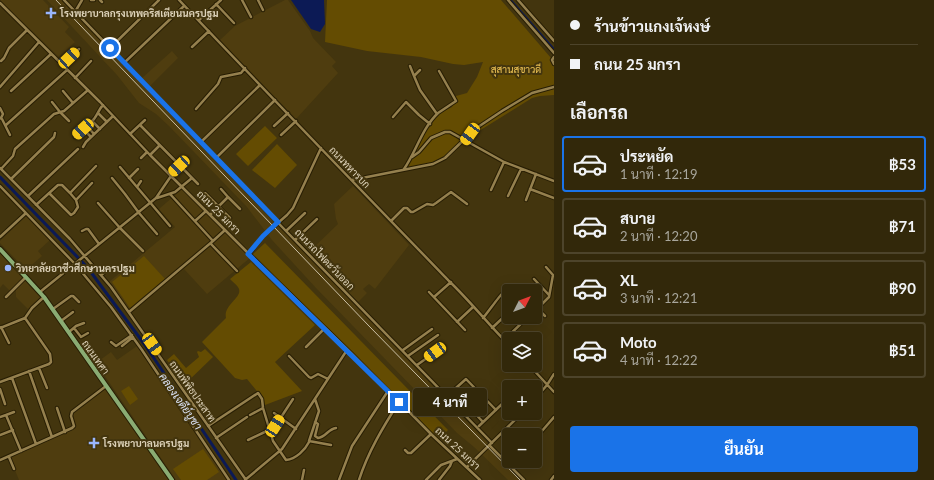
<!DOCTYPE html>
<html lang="th">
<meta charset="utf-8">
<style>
body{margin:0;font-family:Lato,Sarabun,sans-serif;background:#3a3013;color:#f1f3f6;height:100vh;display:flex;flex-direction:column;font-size:15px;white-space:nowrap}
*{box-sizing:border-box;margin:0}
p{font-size:13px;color:#a8a69c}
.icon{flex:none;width:22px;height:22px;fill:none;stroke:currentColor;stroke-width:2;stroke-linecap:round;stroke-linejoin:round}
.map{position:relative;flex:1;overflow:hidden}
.details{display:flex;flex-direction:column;background:#32280a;width:380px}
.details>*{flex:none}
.top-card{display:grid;align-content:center;height:88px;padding:0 16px;background:#32280a}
.needle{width:26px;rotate:48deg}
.fabs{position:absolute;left:502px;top:284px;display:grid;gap:8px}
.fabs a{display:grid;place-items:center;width:40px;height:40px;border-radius:4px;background:#32280a;box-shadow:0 4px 16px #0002,0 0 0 1px #4d442b;font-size:20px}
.end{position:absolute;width:18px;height:18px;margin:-9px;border:5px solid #1a73e8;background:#fff;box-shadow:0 0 0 2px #fff}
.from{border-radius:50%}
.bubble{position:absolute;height:28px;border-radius:4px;background:#32280a;box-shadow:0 4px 16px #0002,0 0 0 1px #4d442b;font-size:13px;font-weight:700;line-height:28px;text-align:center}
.car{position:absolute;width:12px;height:24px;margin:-12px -6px;border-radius:5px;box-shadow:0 0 3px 1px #0007;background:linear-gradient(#f5c518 24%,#345 0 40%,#f5c518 0 76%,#345 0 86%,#f5c518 0)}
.top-card b{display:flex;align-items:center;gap:14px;height:38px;font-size:15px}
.top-card b+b{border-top:1px solid #4d442b}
.top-card i{width:10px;height:10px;background:#f1f3f6}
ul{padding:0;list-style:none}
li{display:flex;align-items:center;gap:12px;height:56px;margin:0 8px 6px;padding:0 8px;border:2px solid #4d442b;border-radius:4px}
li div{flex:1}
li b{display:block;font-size:15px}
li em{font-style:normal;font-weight:700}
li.active{border-color:#1a73e8}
li>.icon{width:36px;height:36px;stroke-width:1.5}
h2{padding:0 16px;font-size:18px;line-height:48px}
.button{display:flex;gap:8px;margin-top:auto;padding:8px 16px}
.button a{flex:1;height:46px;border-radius:4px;background:#1a73e8;color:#fff;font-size:16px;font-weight:700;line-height:46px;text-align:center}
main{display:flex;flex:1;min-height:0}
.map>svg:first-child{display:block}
.built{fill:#4f3d0f}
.green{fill:#644c02}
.water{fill:#0c1a55}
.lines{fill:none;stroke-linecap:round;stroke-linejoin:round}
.canal{stroke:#0c1a55;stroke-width:3}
.minor-casing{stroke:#271d03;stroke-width:4.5}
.primary-casing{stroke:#271d03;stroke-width:6}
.minor{stroke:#95804e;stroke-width:2.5}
.primary{stroke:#8aac73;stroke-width:4}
.rail{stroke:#cbc0a6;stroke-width:1}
.route{stroke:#1a73e8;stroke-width:5}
.poi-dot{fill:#99b5fd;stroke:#43350e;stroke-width:1.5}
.labels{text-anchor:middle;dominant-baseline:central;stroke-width:4;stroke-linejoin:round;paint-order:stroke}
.poi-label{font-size:10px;font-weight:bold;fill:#ddd2b9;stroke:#43350e;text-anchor:start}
.park-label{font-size:10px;fill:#f3c756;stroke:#43350e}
.street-label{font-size:10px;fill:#ddd2b9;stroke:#43350e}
.water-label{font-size:11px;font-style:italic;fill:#dce4f7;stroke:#43350e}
</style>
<main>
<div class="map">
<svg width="554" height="480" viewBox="0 0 554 480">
<rect width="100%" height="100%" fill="#43350e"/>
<!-- built -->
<path class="built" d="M0,0H43L69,27L65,32L75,42L59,57Z
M47,0H62L523,480H508L474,447L457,433L316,288L272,240L247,207L169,126L156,114L139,103L117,75Z
M285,0H288L310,31L313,38L336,62L332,66L338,73L296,119L220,40L235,26Z
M172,51L178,58L150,86L142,78Z
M353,186L409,245L375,289L369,284L363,289L367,293L358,302L308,253L338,224L336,219L334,204Z
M182,189L251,257L207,294L184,269L131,313L109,282L175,227L159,209Z
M26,216L50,240L38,251L42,256L26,270L0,243V241Z
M0,252L43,297L28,309L16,297V287L11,292L3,284L0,288Z
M137,346L170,395L227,480H176L96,363L111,352L117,360Z
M107,388L170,480H19L10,458L76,428L73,415L75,411Z"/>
<!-- green -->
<path class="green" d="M327,0H501L551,58L554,64V95L540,96L532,98L471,136L469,140L465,139L440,161L423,166L402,168L412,157L428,128L438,114L452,107L456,96L467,93L477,77L483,62L464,65L453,64L421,57L367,51L325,42Z
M265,126L277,138L248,166L236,154Z
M277,144L297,165L275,188L252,170Z
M265,243L448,430L438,440L253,254Z
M144,256L165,279L130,308L112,282Z
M251,262L315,325L275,362L302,391L265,405L260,395L247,379L242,380L235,378L202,342L226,318C223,305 242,298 239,289C238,286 233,282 230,279Z
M205,349L213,357L184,385L167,360L174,354L186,368L199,357L197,352L198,351L201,352Z
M129,386L138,399L130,405L121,391Z
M203,449L219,472L207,480H181L173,469Z"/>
<!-- water -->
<path class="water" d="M291,0H324L325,24L320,32L311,29Z"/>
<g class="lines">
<!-- canal -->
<path class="canal" d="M510,0L554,50
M0,177L88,268L104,290L145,345L236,480"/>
<!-- minor casing -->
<g class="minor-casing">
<path id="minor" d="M64,0L286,231L492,443
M91,0H94
M100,0L102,2
M179,0C268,94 359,188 449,281C470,301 488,324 509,345
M242,0L251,17
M258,0L263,10
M508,0L554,53
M518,0L554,41
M0,3L100,102L150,155L249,254L352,354L432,435L480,480
M216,4L234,23
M75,12L82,0
M199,20L221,0
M192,47L209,31
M110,48L159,0
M554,57L552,60L554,64
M1,61L4,58L9,48L27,30
M124,63L184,6
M63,66L68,59L79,49
M410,66L414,76
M420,70L414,76L420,90L437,114
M75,78L91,61
M0,87L39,42
M11,91L51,54
M63,91L73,103
M52,102L60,112
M0,108L3,114L1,118
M196,109L218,84L221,77L241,73L245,68
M61,113L69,121
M98,113L107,122
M393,117L406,102L419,115L430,124
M0,118L2,119L10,135
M92,121L100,129
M6,125L67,70
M140,125L198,184
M87,126L94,134
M274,126L288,113
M83,129L91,137
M130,134L145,120
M281,135L296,121
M75,137C81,131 88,125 94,119C98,114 99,109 103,105
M201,142L260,85
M83,147L86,142L113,116
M150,155L159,146
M412,157L419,152L431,138L445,132H450L504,162L554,181
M141,158L147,152
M216,158L275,100
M120,167L170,226
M180,167L187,159
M0,168L70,239L111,287L246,480
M1,169L13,156L15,149L54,114L64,111L88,90
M404,169C416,152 422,128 438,113C444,109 450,105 456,101L439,71
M170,175L179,166
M112,178L125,194L139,213
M129,178L138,169
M11,179L54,137L55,133
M352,180L433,164L445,158L475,129L502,111L532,93L554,87
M0,186L75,264L111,307L142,350L229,480
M137,187L141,181
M530,189L554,198
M491,190L504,162
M49,193L71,215L74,213L78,207L76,200
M70,193L76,200L92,183
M205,193L230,218
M28,196L78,149
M508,196L521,169
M228,197L240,209
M157,198L175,192L192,178
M526,200L536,174
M98,203L120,228L143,251
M36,205L58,185H62L70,193L96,166
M139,213L157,234
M210,215L228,197L221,189
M195,221L206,211
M391,221L404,208H407L411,212H413L427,204L433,205L436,203L451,192L467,204
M82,231L86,229H88L99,244
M286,231L305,213
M0,237L26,213
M295,240L317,219
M213,241L225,230
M211,244L237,271
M249,254L263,236L287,215L293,208L321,148
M101,275L112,267L116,269L119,268
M534,279L549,295
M40,292L156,198L171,176
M429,292L465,330
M6,297L26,277
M434,297L451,282
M535,306L545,316
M53,309L71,296H73L79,302
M535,311L549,297L553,275L546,267
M129,312L213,241L170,194
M25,318L32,308L44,297
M483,318C486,315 500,295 502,294C505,293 506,293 509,293
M61,321L73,312
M457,322L473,307
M1,327L9,343
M0,328L25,318
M74,328L81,337L88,333
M492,328L509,312
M69,332L76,326L84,323
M504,340L528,317
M111,342L116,346L132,335
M122,346L133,337
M306,347L325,328
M403,350L432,329
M289,356L309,377L311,378L318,374L328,379
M408,356L438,335
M417,365L444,346
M529,365L554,392
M39,368L47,388
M29,371L52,437
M12,378L36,444
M0,382L49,364L51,362L50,354L25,318
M0,389L5,404
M453,390L483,422
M447,396L466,379L496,410
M315,399L319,411L309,441L331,445
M535,399L547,385L554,374
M57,408L65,432
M274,413L296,429
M6,415L14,412
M250,415L263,408
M0,417L6,415L21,451
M315,422L318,424L315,436L318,438C326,437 328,429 336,428
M208,426L258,393L262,399L263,408L273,441L286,460C296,459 305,450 309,442
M479,426L502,404
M270,434L293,399
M0,435L13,430
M216,438L247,417
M535,439L554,417
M248,440L269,430
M490,446L524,480
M405,450L408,453H411L431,434
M9,457L14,469
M0,460L72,428L74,426L71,416L72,412L106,386
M467,467L522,413
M245,480L282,449L347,350
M302,480L304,470
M339,480L352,446L388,391
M359,480C368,452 383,427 399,402
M426,480L441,465L457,459
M439,480L450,466L452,461
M551,480L554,476"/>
</g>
<!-- primary casing -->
<g class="primary-casing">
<path id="primary" d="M0,249L44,297L172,480"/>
</g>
<!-- minor -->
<use href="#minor" class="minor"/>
<!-- primary -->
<use href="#primary" class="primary"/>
<!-- rail -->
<path class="rail" d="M56,0L369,326L520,480"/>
</g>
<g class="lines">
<!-- route -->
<path class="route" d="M110,48L278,222L263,236L248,254L399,402"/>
</g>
<!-- markers -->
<g class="poi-dot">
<path d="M49 7h4v4h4v4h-4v4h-4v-4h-4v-4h4z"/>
<circle cx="8" cy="268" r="4"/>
<path d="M92 437h4v4h4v4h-4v4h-4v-4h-4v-4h4z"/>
</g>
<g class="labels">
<!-- poi labels -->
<g class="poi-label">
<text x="60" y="13">โรงพยาบาลกรุงเทพคริสเตียนนครปฐม</text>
<text x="16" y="268">วิทยาลัยอาชีวศึกษานครปฐม</text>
<text x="103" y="443">โรงพยาบาลนครปฐม</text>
</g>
<!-- park labels -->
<g class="park-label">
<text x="516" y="69">สุสานสุขาวดี</text>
</g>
<!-- street labels -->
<g class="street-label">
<text transform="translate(350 167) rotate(46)">ถนนทหารบก</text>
<text transform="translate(219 212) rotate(45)">ถนน 25 มกรา</text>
<text transform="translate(325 259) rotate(46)">ถนนรถไฟตะวันออก</text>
<text transform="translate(96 357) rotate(55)">ถนนเทศา</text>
<text transform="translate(193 391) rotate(55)">ถนนพิพิธประสาท</text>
<text transform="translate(458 448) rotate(43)">ถนน 25 มกรา</text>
</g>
<!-- water labels -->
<g class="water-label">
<text transform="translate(181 401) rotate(55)">คลองเจดีย์บูชา</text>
</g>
</g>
</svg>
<div class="fabs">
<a><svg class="needle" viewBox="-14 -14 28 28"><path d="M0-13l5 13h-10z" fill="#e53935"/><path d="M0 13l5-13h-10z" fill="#a8a69c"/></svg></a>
<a><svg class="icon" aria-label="layers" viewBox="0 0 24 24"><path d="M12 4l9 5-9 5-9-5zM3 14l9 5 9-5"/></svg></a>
<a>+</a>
<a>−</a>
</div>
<i class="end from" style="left:110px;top:48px"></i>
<i class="end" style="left:399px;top:402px"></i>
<div class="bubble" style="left:413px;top:388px;width:74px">4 นาที</div>
<i class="car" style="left:69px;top:58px;rotate:47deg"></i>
<i class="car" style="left:83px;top:129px;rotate:228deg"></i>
<i class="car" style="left:470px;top:134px;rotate:216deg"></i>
<i class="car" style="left:179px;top:166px;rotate:227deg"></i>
<i class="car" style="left:152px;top:344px;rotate:145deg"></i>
<i class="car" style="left:435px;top:352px;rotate:234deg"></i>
<i class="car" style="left:275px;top:426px;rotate:33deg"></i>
</div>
<section class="details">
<div class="top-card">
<b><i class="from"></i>ร้านข้าวแกงเจ้หงษ์</b>
<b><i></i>ถนน 25 มกรา</b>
</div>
<h2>เลือกรถ</h2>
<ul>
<li class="active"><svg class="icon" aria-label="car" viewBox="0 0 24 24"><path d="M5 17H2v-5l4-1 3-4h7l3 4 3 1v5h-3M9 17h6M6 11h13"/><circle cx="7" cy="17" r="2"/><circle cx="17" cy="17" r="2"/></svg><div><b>ประหยัด</b><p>1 นาที · 12:19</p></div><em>฿53</em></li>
<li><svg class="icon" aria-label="car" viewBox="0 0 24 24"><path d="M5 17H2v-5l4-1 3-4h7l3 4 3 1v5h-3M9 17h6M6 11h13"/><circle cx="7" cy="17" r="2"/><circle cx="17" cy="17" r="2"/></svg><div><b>สบาย</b><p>2 นาที · 12:20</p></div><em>฿71</em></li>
<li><svg class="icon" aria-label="car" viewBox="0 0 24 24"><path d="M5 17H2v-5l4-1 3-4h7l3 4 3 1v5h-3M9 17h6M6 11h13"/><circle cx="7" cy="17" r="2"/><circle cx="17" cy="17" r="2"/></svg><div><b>XL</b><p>3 นาที · 12:21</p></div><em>฿90</em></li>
<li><svg class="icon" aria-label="car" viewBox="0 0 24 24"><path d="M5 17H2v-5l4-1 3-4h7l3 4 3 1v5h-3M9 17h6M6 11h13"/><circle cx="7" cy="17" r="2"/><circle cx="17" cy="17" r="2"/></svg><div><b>Moto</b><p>4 นาที · 12:22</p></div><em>฿51</em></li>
</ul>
<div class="button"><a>ยืนยัน</a></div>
</section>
</main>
